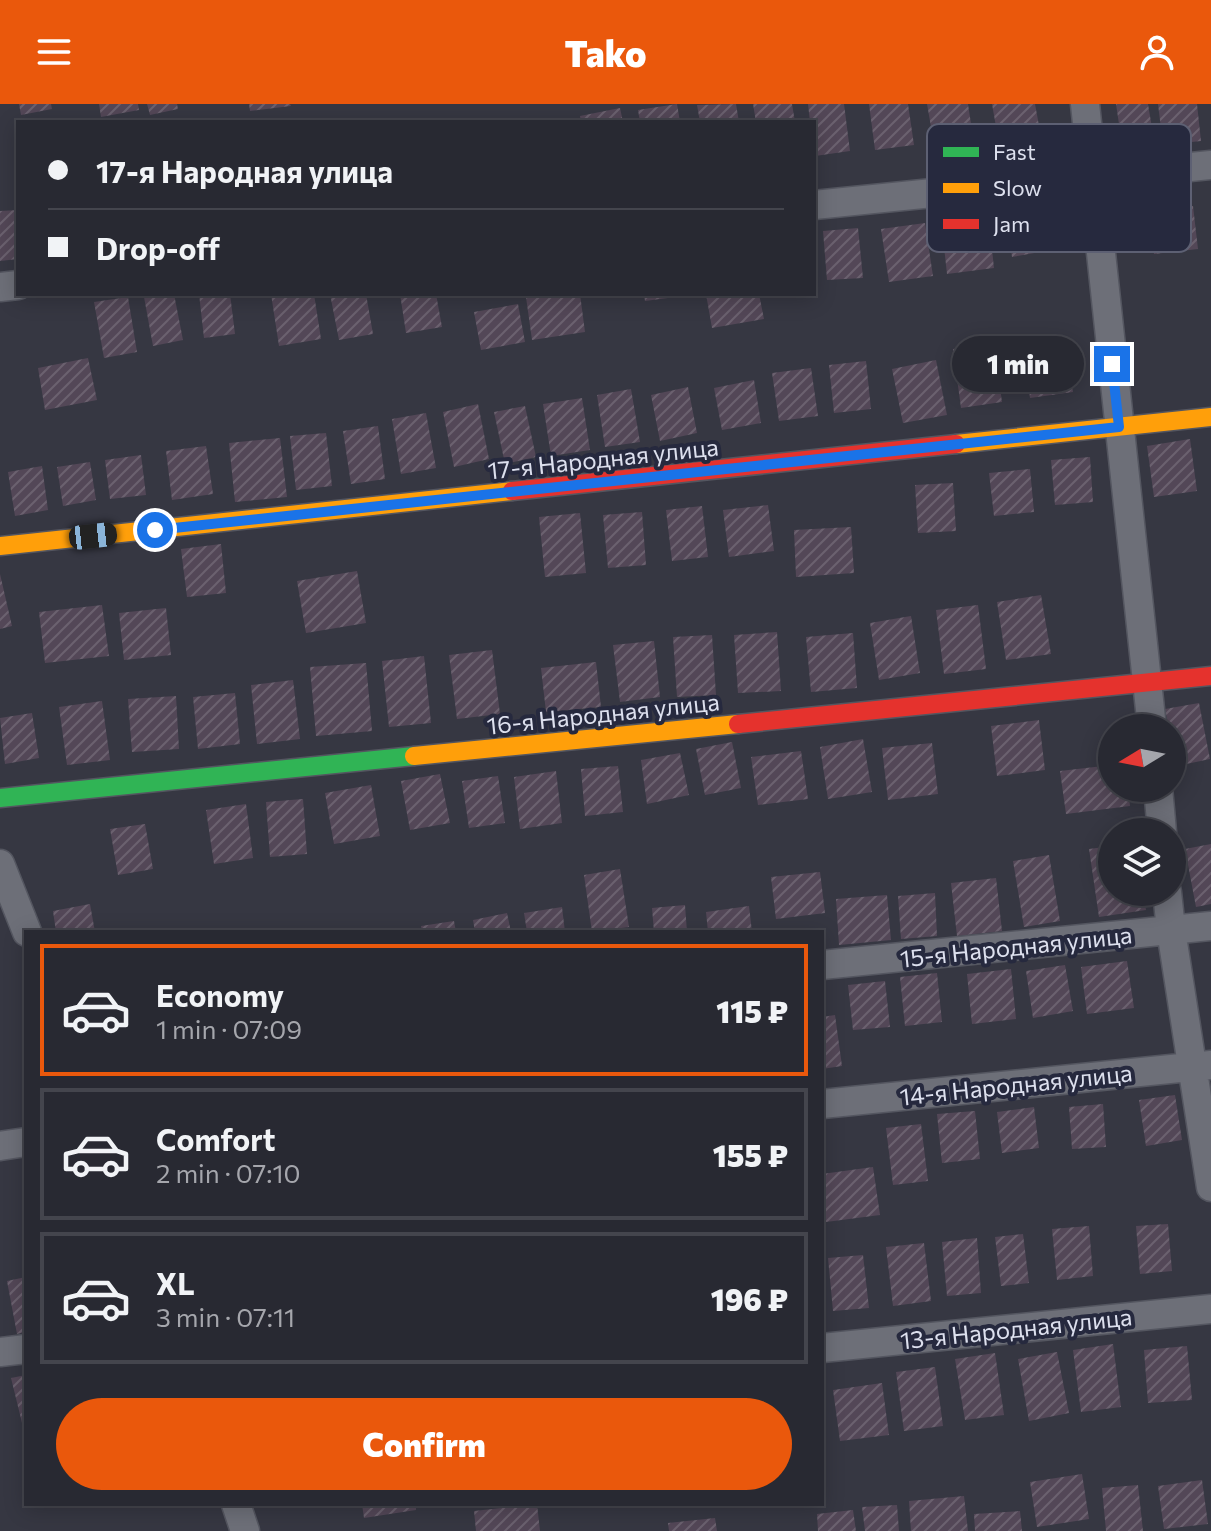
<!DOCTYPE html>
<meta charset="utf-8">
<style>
body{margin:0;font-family:Commissioner,sans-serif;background:#30313a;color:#f1f3f6;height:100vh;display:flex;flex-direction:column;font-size:30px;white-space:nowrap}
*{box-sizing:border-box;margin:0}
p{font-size:26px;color:#a5a6ac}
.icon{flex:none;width:44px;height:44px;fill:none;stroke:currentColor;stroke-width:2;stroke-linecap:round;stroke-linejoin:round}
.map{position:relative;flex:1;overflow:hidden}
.sheet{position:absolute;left:24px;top:826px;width:800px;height:576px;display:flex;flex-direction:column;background:#282932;border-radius:0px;box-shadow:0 4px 20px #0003,0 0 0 2px #44454d}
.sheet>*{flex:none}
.top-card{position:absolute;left:16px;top:16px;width:800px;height:176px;border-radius:0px;box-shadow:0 4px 20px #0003,0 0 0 2px #44454d;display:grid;align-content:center;height:176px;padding:0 32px;background:#282932}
.needle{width:52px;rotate:260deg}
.buttons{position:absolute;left:1098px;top:610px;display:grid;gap:16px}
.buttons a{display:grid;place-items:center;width:88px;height:88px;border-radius:50%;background:#282932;box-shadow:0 4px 20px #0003,0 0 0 2px #44454d;font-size:40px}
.end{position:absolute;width:36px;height:36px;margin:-18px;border:10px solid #1a73e8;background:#fff;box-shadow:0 0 0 4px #fff}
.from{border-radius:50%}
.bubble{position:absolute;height:56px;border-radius:28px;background:#282932;box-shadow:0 4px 20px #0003,0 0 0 2px #44454d;font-size:26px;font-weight:800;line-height:56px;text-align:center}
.car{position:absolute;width:24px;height:48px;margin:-24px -12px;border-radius:10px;box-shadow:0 0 6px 2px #0007;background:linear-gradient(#222 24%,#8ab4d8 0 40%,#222 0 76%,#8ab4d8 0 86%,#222 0)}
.top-card b{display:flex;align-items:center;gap:28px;height:76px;font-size:30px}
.top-card b+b{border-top:2px solid #44454d}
.top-card i{width:20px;height:20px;background:#f1f3f6}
ul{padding:14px 0 0;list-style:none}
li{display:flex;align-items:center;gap:24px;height:132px;margin:0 16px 12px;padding:0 16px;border:4px solid #44454d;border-radius:0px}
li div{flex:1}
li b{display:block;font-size:30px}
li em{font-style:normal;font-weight:800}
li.selected{border-color:#ea580c}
li>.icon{width:72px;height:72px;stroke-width:1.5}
.cta{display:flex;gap:16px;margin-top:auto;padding:16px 32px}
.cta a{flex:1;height:92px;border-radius:48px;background:#ea580c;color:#fff;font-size:32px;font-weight:800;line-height:92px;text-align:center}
header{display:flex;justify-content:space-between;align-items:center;height:104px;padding:0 32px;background:#ea580c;color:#fff;font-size:36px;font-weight:800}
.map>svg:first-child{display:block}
.building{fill:url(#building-hatch)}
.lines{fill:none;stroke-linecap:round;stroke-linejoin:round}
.street-casing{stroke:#545660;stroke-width:31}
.fast-casing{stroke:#545660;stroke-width:21}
.slow-casing{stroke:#545660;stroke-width:21}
.jam-casing{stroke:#545660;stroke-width:21}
.street{stroke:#6d6f78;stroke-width:28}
.fast{stroke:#30b455;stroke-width:18}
.slow{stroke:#ff9f0a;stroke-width:18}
.jam{stroke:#e5322d;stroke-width:18}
.route{stroke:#1a73e8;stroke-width:10}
.labels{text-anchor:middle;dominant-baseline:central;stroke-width:8;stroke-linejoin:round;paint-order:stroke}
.street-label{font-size:24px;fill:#dde0ee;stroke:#26293e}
.key{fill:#26293e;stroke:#5d6073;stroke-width:2}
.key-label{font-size:22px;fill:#dde0ee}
</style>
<header><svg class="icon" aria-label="menu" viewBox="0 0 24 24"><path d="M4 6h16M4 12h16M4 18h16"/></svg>Tako<svg class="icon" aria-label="person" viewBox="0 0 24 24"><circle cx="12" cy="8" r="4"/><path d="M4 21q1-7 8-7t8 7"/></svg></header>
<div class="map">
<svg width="1211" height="1427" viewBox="0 0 1211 1427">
<defs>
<pattern id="building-hatch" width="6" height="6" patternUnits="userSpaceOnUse" patternTransform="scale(2)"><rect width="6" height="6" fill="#534757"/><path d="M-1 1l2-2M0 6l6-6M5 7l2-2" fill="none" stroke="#6b616f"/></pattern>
</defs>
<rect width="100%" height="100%" fill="#363742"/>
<!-- building -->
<path class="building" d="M19,0H51L52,5L21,11Z
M99,0H138L139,6L101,13Z
M147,0H177L178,5L150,11Z
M249,0H290L291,2L250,7Z
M677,0L680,18H640L638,6Z
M736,0L739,18H700L697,1Z
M753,0H792L795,18H756Z
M808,0H844L850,47L815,52L814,18H810Z
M869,0H908L914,41L875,46Z
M927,0H968L973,33L934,40Z
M992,0H1035L1040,27L998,34Z
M1116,0H1148L1155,42L1123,47Z
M1158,0H1197L1201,37L1163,41Z
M620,4L623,18H581L580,12Z
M1044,100L1051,146L1012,153L1005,106Z
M1193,102L1198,145L1154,150L1148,107Z
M18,106V155L0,157V107Z
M988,109L994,164L947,170L941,115Z
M925,119L933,172L889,178L881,125Z
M858,124L863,174L827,176L823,127Z
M158,190H174L183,236L153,242L144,193Z
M199,190H230L235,230L204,234Z
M271,190H314L321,235L279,242Z
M330,190H366L373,230L339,236Z
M400,190H436L442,223L406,229Z
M545,190H580L585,228L532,236L526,193Z
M644,190H683V192L645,197Z
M706,190H759L764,215L712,224Z
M128,193L137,248L104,254L94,198Z
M518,200L525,238L481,246L474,208Z
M1066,233L1073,288L1030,294L1023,239Z
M994,239L1002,298L961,304L953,245Z
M88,254L97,296L45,306L38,264Z
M936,256L947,311L903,319L892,265Z
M866,257L871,305L834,309L829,261Z
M811,264L818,312L779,317L772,269Z
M754,276L761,319L722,326L714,284Z
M688,283L697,329L660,337L651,291Z
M631,285L640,338L605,343L597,291Z
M582,294L590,346L551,352L543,300Z
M478,300L489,355L454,363L443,308Z
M525,302L536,353L505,360L494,308Z
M426,309L436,364L401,370L392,315Z
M378,322L385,375L351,380L343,327Z
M326,329L332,382L296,386L290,332Z
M280,334L287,393L235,398L229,339Z
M1190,335L1197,387L1154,393L1147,342Z
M206,342L213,390L172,396L166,347Z
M141,351L146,391L110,395L105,356Z
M1090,353L1093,398L1055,401L1051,356Z
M90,358L96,396L63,402L57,363Z
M42,362L48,406L15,412L8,368Z
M1030,365L1034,408L994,412L989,369Z
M953,379L956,427L918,429L915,381Z
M768,401L774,447L729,453L723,406Z
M702,402L708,453L672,457L666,406Z
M642,408L646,461L608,464L603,411Z
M580,409L586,469L545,473L539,413Z
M851,423L854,469L796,473L794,426Z
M221,440L226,489L187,493L181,445Z
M357,467L366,519L306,529L297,477Z
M0,470L12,522L0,525Z
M1041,491L1051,550L1006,556L997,498Z
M102,501L109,552L45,559L39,508Z
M978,501L986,565L944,570L936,506Z
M166,504L171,551L124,556L119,509Z
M911,512L920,569L879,576L870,519Z
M777,528L781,587L738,589L734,531Z
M853,529L857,584L811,588L806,533Z
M712,531L716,591L677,593L673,533Z
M654,537L660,593L620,598L613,541Z
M492,546L500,610L457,615L449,551Z
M424,552L431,619L389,623L382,557Z
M596,558L601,603L546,608L541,564Z
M366,559L372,627L316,632L310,563Z
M293,576L300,635L257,640L251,581Z
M235,589L240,640L198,645L193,593Z
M176,592L179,645L132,648L128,595Z
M102,597L110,656L67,661L59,603Z
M1199,599L1210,655L1177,662L1172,624H1169L1165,605Z
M32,609L39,654L5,660L0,614Z
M1039,616L1045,666L997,672L991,622Z
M863,635L872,688L828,695L820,643Z
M732,638L741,684L705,691L696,645Z
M932,639L938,690L888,696L882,644Z
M801,647L808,695L758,701L751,653Z
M680,649L689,691L647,700L641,656Z
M1112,661V684H1128L1130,702L1066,710L1060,667Z
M618,662L623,708L585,712L581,665Z
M556,667L562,719L520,725L514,673Z
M440,670L450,719L410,726L401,677Z
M498,672L505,719L469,724L462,677Z
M371,681L380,732L334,740L325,689Z
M303,695L307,750L270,753L266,698Z
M246,700L253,754L214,760L206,706Z
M145,720L153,765L118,771L110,725Z
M1211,740V800L1196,803L1185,745Z
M1112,742V788H1143L1146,806L1099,813L1089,745Z
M1049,751L1060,817L1024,823L1013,757Z
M620,765L629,823L592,828L584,771Z
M820,768L825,809L776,815L771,773Z
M996,774L1002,827L957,832L951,779Z
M935,789L937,832L901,835L898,792Z
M887,791L891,836L839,841L836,795Z
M90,800L95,828H56L53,807Z
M685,801L687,828H654L652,804Z
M749,802L752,828H708L706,808Z
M562,803L565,828H527L524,809Z
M507,809L511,828H475L473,816Z
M454,817L456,828H422L421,822Z
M1127,857L1134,904L1087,910L1081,863Z
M1065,861L1073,907L1033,914L1026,867Z
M1011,865L1016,915L972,920L967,870Z
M937,869L942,918L905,922L900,873Z
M885,877L890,923L853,926L848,881Z
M835,911L842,962L822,965V913Z
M1175,991L1182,1036L1146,1042L1139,996Z
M1103,1000L1106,1043L1072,1045L1069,1003Z
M1034,1003L1039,1044L1002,1049L997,1008Z
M975,1007L980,1055L942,1059L937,1010Z
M921,1020L928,1077L893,1081L886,1024Z
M873,1063L880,1111L826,1118L822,1070Z
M1168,1120L1172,1167L1140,1170L1136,1122Z
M1089,1122L1093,1172L1057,1176L1052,1125Z
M1023,1130L1029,1179L1001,1182L995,1133Z
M977,1134L981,1189L947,1192L942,1138Z
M924,1139L931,1197L893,1202L886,1143Z
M863,1151L869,1204L833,1207L828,1154Z
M26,1173V1228L17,1230L7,1177Z
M1113,1240L1121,1303L1081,1308L1073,1246Z
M1187,1242L1192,1296L1148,1299L1144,1246Z
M1057,1248L1069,1309L1029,1317L1018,1255Z
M995,1249L1004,1311L965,1316L955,1255Z
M935,1263L943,1322L904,1327L896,1268Z
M26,1271V1323H23L11,1274Z
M882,1279L889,1331L840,1337L833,1286Z
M1082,1370L1089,1415L1037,1423L1030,1378Z
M1202,1376L1208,1420L1164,1425L1158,1382Z
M1138,1381L1143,1427H1106L1102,1384Z
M964,1392L968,1427H911L909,1397Z
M362,1400H416V1406L364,1414Z
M537,1400L540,1427H476L474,1407Z
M897,1401L899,1427H865L862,1403Z
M853,1406L856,1427H818L817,1410Z
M1020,1407L1022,1427H975L974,1410Z
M715,1414L717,1427H669L668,1419Z"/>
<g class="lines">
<!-- street casing -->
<g class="street-casing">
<path id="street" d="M1085,0L1152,624
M814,101L1211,61
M0,183L18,181
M1158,684L1162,728
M0,760L27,828
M1167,788L1171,826L1211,1083
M822,861L1211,822
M822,1000L1211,961
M0,1042L26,1038
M822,1244L1211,1205
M0,1248L26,1245
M236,1400L245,1427"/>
</g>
<!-- fast casing -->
<g class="fast-casing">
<path id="fast" d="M0,694L414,652"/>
</g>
<!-- slow casing -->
<g class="slow-casing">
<path id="slow" d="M956,340L1211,313
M0,442L512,387
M414,652L738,620"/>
</g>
<!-- jam casing -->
<g class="jam-casing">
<path id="jam" d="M512,387L956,340
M738,620L1211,572"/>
</g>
<!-- street -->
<use href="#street" class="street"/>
<!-- fast -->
<use href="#fast" class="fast"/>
<!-- slow -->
<use href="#slow" class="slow"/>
<!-- jam -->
<use href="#jam" class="jam"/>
</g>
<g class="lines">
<!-- route -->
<path class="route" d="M155,426L1119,323L1112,260"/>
</g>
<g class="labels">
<!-- street labels -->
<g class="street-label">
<text transform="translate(603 354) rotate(-6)">17-я Народная улица</text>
<text transform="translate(603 609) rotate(-6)">16-я Народная улица</text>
<text transform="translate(1016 842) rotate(-6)">15-я Народная улица</text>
<text transform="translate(1016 980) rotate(-6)">14-я Народная улица</text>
<text transform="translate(1016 1224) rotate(-6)">13-я Народная улица</text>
</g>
</g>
<!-- legend -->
<rect x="927" y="20" width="264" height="128" rx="12" class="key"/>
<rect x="943" y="43" width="36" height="10" fill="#30b455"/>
<rect x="943" y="79" width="36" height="10" fill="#ff9f0a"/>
<rect x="943" y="115" width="36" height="10" fill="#e5322d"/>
<g class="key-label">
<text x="993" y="56">Fast</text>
<text x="993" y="92">Slow</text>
<text x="993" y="128">Jam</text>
</g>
</svg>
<div class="buttons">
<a><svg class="needle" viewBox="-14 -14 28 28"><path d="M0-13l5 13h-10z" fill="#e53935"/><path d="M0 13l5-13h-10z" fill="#a5a6ac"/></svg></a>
<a><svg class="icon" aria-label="layers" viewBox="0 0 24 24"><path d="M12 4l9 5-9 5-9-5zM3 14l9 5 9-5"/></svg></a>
</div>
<i class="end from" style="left:155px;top:426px"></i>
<i class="end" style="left:1112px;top:260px"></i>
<div class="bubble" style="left:952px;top:232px;width:132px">1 min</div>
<i class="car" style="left:93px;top:432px;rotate:84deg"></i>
<div class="top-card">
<b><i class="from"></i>17-я Народная улица</b>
<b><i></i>Drop-off</b>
</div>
<section class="sheet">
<ul>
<li class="selected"><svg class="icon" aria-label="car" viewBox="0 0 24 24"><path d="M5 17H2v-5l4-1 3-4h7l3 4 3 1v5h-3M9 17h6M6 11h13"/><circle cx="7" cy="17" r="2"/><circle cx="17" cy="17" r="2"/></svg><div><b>Economy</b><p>1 min · 07:09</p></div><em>115 ₽</em></li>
<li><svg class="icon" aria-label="car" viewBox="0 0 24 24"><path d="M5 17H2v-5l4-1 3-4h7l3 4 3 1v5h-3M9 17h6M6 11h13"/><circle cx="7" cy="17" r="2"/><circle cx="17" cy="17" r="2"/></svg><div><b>Comfort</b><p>2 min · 07:10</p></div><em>155 ₽</em></li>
<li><svg class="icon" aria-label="car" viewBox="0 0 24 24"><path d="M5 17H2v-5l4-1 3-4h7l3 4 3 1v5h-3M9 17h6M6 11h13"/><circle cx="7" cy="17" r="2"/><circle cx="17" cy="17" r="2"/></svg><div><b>XL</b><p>3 min · 07:11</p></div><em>196 ₽</em></li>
</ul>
<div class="cta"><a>Confirm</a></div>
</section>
</div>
